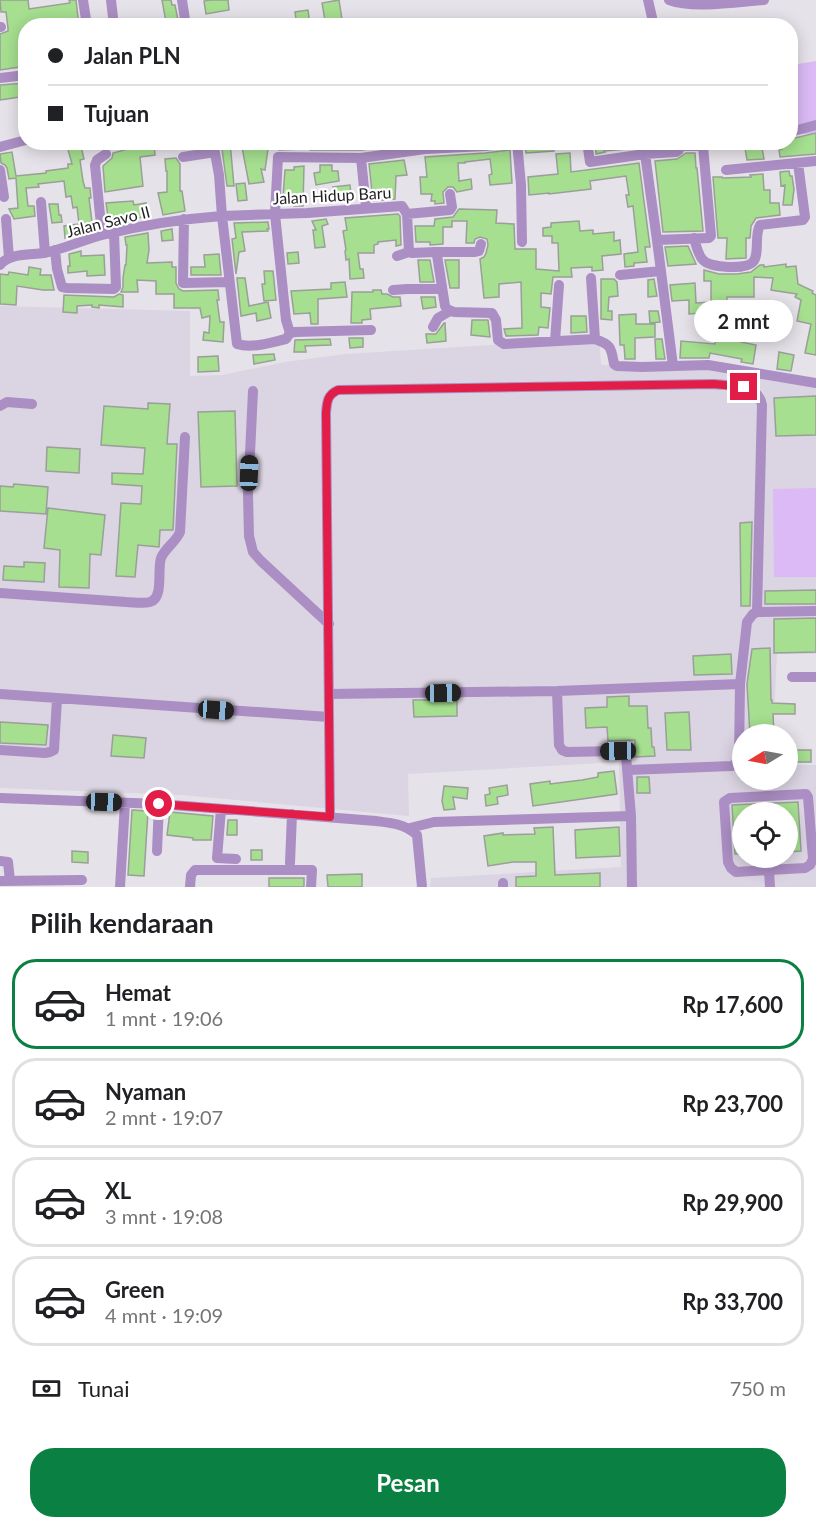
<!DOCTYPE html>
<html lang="id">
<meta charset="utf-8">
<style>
body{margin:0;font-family:Lato,sans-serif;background:#f2f2f2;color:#202124;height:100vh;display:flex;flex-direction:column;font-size:22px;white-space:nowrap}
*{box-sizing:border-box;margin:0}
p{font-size:20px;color:#757577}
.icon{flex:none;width:33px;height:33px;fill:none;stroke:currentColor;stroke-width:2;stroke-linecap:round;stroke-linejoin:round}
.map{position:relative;height:887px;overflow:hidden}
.sheet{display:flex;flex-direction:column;background:#fff;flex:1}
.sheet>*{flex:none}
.top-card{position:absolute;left:18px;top:18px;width:780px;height:132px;border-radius:24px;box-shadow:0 3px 15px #0003;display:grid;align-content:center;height:132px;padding:0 30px;background:#fff}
.needle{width:39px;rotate:260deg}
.tools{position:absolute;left:732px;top:724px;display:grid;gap:12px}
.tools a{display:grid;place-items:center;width:66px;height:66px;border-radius:50%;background:#fff;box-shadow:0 3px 15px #0003;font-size:30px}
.end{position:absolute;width:27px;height:27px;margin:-14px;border:8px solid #e11d48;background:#fff;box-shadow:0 0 0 3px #fff}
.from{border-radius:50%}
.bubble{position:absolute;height:42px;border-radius:21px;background:#fff;box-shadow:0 3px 15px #0003;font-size:20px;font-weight:700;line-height:42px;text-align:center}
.car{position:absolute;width:18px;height:36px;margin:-18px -9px;border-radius:8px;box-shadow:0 0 4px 2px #0007;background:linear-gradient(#222 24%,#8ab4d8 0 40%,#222 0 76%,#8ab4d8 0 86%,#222 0)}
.top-card b{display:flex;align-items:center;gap:21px;height:57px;font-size:22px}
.top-card b+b{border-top:2px solid #e0e0e0}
.top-card i{width:15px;height:15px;background:#202124}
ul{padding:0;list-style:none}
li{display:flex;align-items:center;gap:18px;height:90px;margin:0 12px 9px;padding:0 18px;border:3px solid #e0e0e0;border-radius:24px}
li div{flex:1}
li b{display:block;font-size:22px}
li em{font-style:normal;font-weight:700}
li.active{border-color:#0b8043}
li>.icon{width:54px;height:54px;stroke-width:1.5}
h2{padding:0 30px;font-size:27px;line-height:72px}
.pay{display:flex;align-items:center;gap:15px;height:66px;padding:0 30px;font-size:22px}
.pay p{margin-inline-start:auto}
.button{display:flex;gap:12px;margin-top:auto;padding:12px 30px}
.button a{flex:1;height:69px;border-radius:24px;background:#0b8043;color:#fff;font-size:24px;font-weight:700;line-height:69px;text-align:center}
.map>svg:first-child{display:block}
.built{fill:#dbd4e2;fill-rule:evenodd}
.green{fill:#dbbaf6}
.building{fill:#a5df8f;stroke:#9a9f98;stroke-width:1.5}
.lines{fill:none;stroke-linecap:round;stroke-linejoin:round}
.minor{stroke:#ab8ec3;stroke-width:10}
.route{stroke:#e11d48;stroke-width:8}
.labels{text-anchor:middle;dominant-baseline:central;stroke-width:4.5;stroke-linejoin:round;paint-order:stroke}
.street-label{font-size:16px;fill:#201e21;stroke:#fff}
</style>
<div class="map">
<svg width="816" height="887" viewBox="0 0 816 887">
<rect width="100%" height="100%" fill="#e6e2e9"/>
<!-- built -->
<path class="built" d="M0,306L190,311V376L222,375L285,362L346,354L587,339L600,346L601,365L731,369L816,384V654H777L773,735H742V780H788V765H816V887H430L431,878L621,867L619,762L408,774L409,816L182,795L0,788ZM742,813H788V858H742Z"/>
<!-- green -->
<path class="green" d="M790,26L798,64L816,61V134H790Z
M816,488V577H774L773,489Z"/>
<!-- building -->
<path class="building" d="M0,0H28L29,9L70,3L69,0H76L79,26H73V23L57,26H26V66L0,70V34L8,31V28L6,12H1Z
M162,0H171L172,5H175L178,20L166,22Z
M210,0H228L229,10L206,14L204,1Z
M339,0L343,26H326L322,3Z
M308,10L310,26H297L295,12Z
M25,83L26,96L0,100V85Z
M816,133V154L780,157L779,150L782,149L781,142H790V139Z
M66,142H80L84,159L80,160L83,181L85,188H90L91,198H89L93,230L65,238L64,226L79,224L77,207L73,208L71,196L66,197L64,181L38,184L39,187L26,188L28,206H34L35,216L14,219L9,209L18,208L16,178L9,179L7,168L5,165L1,163L0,154L12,152L16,176L46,173V171L68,168V164H72Z
M221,142H230L234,186H227Z
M241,142H269L265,170L261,169L264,182L249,184Z
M278,142H304V149L279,150Z
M309,142H385L386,147L361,150H310Z
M553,142L554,151L526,153L525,144Z
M595,142H672V145L604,151L605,152L596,154Z
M744,142H761L764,159L747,160Z
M146,144H154L155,155L140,157L143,186L105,192L103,166L112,158L113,153Z
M510,150L512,183L490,185L489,175L492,174L490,159L465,162V163H458L459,181L471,179L472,189L457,192L453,187H448L443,192L444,203L435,204V201H431L432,194H421L420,177H427L425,157L485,153Z
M570,153L571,172L639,163L650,247H645L647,262L634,263V266L625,267L624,254L638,252L633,206L628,207L626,195H629L626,176L590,181L591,189L549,194V193L529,195L528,177L558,174L556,154Z
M686,153H695L696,168H697L703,231L663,232L655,161L677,159Z
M176,158L180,164V191H182L185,211L163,215L158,193L167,192V171H166L165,159Z
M404,160L407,175L396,176L395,199L373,201L369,164Z
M320,165H332V171H338L339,181L316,185L314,173L320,172Z
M304,166L303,206H294L295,195L283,196L285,170H294V167Z
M789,171L790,176H792L794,189L792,205H783L785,185L781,186L780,172Z
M763,174L764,190H770V203H779L780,215L756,218L751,226L750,238H746V258L726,259L727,238H718L713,177H722L723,178L751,177L750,175Z
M245,183L247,200L238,201L236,184Z
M350,185L351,194L334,196L333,187Z
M133,201L134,205L146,203L147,217L135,218V220L122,223H109L106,203Z
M49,204H58L59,215H61L62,222L52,223Z
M459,209L497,210L496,223L514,224L515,249H536V269L559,271L558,243H552V236H543V228L551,227V223L579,221L580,231L593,230V234L614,232V241L620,240L621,254L602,256L603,270L592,271V267L571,268L572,277H553L551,294L541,293V307L550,308L548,328L539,327L538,335L506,336L504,329L522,328L521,282L499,284V297L484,298L480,259L484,257L486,253L488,245L487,239L480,237L475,239L474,243H466L467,221H452V227H443V244L430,245V242H416L415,226H434L435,219L453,217Z
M398,214L400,216L401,245L396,246V240L378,242V244L374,245V253H358L360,269H363L364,278L350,279L349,259L346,260L345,251L346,250L343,231L347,230L345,218Z
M326,219L328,224L322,226L325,247L315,248L313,230H316L312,221Z
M268,222L269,229H267L268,231L242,232L245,251L239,252L236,274L232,239L236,238L234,223Z
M172,229L173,240L162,241L161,231Z
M148,233L149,250L147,263L172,262V267H176V283L179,289L183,291L218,290L219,300H217L220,322H224L223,342L203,340L204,332L209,333L210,316L202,318L200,308H174V294H156V281L137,280L138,292H121L123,287V278L125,265H126L127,245H126L125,237Z
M688,246L696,264L668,266L665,247Z
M81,251V256L104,255L105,275L87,276V271L68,273V266H70L69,254Z
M298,252L299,263L288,264L287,253Z
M219,254L221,275H191V267H205L204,255Z
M418,260H430L434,282H420Z
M445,260H459V288H450Z
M786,264V267L796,266L798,284L813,291L812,293L816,295V355L805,353L811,324L797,321L801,300L795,297L797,294L771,290L773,278L754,277V297H727L726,334L742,337L741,342L756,345L753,364L741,362L742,359L710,353L709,358H680L681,341L715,344L716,319H714V312L689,314V300L672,301L670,285L695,283L696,303L711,302V281H704V270L719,274H737L751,272L760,265H764V267Z
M29,267L41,269L40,275H51L54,290H43L17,286L16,305L0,304V274L8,275L9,272L28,275Z
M264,271H273L276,300L264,301L262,284H265Z
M237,278H245L249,306L268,302L271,318L257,321L256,313L241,316Z
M601,279H614L617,282L618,296L609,297L608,311H612V320L601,319Z
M654,279L657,296L648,297V280Z
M345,282L347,297L318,299V324H311L310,313L294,314L291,291L331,289V283Z
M373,290H381L382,294H387L393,297H400L401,306L370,309L371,319L362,320V323H351L352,292H373Z
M119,294L123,295V307L99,305V308L92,307V305L77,306V313L63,312L64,295L114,297Z
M421,297H435L436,307L423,309Z
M754,301L765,302L764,322L753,321Z
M649,311H658L660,322L650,323Z
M636,314V324H655V337L635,338V359H625L624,345H620L619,315Z
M571,316H586L587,332L571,333Z
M472,320H488L490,337L471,335Z
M444,323H445L446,341L427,343L426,334H436Z
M762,325L777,326L776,340L761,339Z
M349,338H363V347L350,348Z
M330,339L331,345L305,346L306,352H294L295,340Z
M655,339H662L665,359H656Z
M779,352L794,355L791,371L777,369Z
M274,354L275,360L254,364L253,355Z
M218,356L219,371L198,372V357Z
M816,396V435L776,436L774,398Z
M148,403L170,404L167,444H177L173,530H160L159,547L138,545L135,577L116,576L121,503L141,504L142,486L112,484V473L143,474L145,448L101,445L104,406L148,409Z
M235,411L237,486L201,487L198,412Z
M47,447L80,449L79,473L46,471Z
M14,484L48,487L46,514L0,511V486L13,487Z
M48,508L105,515L101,555L90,554L89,588L59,587L60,550L44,548Z
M752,522L750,606H741L740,523Z
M24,562L45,563L44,582L3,580L4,566L24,567Z
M816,590V604H765V591Z
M816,618V652L774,653V619Z
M770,648L771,700H772V703L795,704V714H773L774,735H750L747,684L752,649Z
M731,654L732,674L694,675L693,656Z
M629,696V706H647L648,728H651L652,747H654L655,756L635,757V740L608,741L607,727L586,728L585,708L607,707V697Z
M413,700H457V716L414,717Z
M689,712L691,750H667L665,713Z
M0,722L48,725L46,745L0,743Z
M113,735L146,738L144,758L111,756Z
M788,750H811V762H788Z
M614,771L617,794L533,806L530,784L550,781V784L582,780L598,777V773Z
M637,777H649L650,793H637Z
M507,785L508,795L497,797L498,804L486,806L485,795L490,794L489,788Z
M444,786L468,788L467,799L453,797L455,809L444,810L442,801Z
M798,802L801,851L788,852V813H742V854H735L732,805Z
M132,810L148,811L144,876L128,875Z
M170,812L213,816L211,840H193V838L167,835Z
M228,820H237V835H227Z
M553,827L555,875L600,873V887H516V877L536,876V862H513L488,866L484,836L503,833V835L535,834L534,828Z
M619,827L620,856L576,858L575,830Z
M251,850H262V860H251Z
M72,851L88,852V863L72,862Z
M362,874V887H328L327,875Z
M269,878H304V887H269Z"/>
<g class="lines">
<!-- minor -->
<path class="minor" d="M83,0L87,26
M111,0L114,26
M182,0L186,26
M648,0L654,26
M669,0C693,9 737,2 764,0
M0,27H1
M0,78L26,75
M790,132L816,125
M213,142L219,175L222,216L307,213L402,206L407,214L409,252L412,253L435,252L437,255L445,306L447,309L454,312L492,313L496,320L498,340L504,344L595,339C612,345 611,348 614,364L617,366L642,367L708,365L816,383
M517,142L521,185L522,242
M587,142L590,162L645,154
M681,146H703L715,142
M0,147L26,140
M183,157L215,152
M361,158L366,208
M0,170L4,197
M726,170L816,161
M41,202L45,253
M407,214L450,210L452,207L450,194
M6,219L9,258
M184,219L183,283L229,282
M102,235L95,165L97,160L106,154
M694,238C696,245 698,255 703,260C710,268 746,270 753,262C760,254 754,235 760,225L803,220L805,217L798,163
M657,240L709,238L711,236L703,146
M55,250L57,269L62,287L67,288L114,289L116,287L114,233
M435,252H475L479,251L481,244
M397,256L409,252
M0,265C9,253 30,255 44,253C64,249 83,240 102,235C142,225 181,219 222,216L237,344C252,349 272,342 286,339L290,333L295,332L371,330
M620,275L661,271
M591,278L595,339
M393,290L407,289H442
M433,327L438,318L450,311
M290,333L286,320L275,214L278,157L361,158L425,149L485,146L513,142
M555,341L559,285
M673,366L657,240L645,154L676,152L679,150L680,142
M253,391L248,495L249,536L253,552L261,561L329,624
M0,406L7,402L32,404
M0,593L126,602C133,602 143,604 150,602C164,598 157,570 161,558C165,548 176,542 180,532L185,437
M757,612L816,611
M792,677H816
M557,691L559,745L562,750L567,752L618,751L624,752L626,756L631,816L632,887
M0,694L329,717L330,817
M329,694L557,691L740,684
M329,717L326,413C327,402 327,395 338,390L714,384C731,386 758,383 762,405L757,612L753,614L747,622L740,684L739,757L736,763L732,766L628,770
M0,750L45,753L50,752L54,750L57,699
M0,798L159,804L376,821C392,823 405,824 417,835L422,887
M221,809L217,858L236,859
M410,828L434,822L631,816
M157,851L159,804
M0,861L8,862L10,881
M290,863L292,814
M769,870L805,868L810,865L813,859L808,797L806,794L730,798L724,802L728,862L731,868L736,872L769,870L770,887
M0,881L82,880
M503,883V887
M120,887L125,803
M190,887L191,875L195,870H312L311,887"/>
</g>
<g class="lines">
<!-- route -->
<path class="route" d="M159,804L330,817L326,413C327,402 327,395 338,390L714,384L744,387"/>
</g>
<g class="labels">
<!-- street labels -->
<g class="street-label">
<text transform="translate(332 195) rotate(-3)">Jalan Hidup Baru</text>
<text transform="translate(108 221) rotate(-14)">Jalan Savo II</text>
</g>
</g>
</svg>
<div class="tools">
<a><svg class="needle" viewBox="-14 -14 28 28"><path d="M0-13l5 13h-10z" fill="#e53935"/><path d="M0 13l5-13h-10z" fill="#757577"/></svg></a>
<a><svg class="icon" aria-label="locate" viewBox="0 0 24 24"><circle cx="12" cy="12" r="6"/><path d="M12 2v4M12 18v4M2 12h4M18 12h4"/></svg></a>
</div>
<i class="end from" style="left:159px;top:804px"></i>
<i class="end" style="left:744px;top:387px"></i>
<div class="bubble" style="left:694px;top:300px;width:99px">2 mnt</div>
<i class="car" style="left:249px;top:473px;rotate:2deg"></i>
<i class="car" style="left:443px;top:693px;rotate:89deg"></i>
<i class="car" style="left:216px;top:710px;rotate:94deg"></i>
<i class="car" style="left:618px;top:751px;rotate:269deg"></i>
<i class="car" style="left:104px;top:802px;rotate:92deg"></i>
<div class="top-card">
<b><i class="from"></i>Jalan PLN</b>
<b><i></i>Tujuan</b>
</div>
</div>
<section class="sheet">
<h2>Pilih kendaraan</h2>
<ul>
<li class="active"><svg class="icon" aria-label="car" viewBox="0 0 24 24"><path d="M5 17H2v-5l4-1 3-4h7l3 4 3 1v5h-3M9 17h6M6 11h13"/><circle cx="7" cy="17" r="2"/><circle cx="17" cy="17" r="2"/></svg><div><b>Hemat</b><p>1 mnt · 19:06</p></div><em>Rp 17,600</em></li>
<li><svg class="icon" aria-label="car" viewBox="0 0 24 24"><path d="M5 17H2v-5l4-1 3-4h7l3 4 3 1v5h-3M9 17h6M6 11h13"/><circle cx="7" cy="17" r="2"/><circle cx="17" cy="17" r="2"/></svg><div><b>Nyaman</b><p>2 mnt · 19:07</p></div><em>Rp 23,700</em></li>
<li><svg class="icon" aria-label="car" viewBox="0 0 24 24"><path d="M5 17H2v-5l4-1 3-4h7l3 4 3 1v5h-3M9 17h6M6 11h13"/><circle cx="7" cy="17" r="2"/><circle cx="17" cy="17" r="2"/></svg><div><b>XL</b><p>3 mnt · 19:08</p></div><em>Rp 29,900</em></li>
<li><svg class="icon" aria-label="car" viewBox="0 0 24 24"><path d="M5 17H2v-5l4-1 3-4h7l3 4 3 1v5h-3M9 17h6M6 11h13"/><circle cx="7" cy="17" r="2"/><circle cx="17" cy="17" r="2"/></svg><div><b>Green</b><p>4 mnt · 19:09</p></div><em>Rp 33,700</em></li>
</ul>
<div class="pay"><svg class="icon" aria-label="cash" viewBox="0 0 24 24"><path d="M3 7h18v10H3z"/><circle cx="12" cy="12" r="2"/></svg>Tunai<p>750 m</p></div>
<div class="button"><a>Pesan</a></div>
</section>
